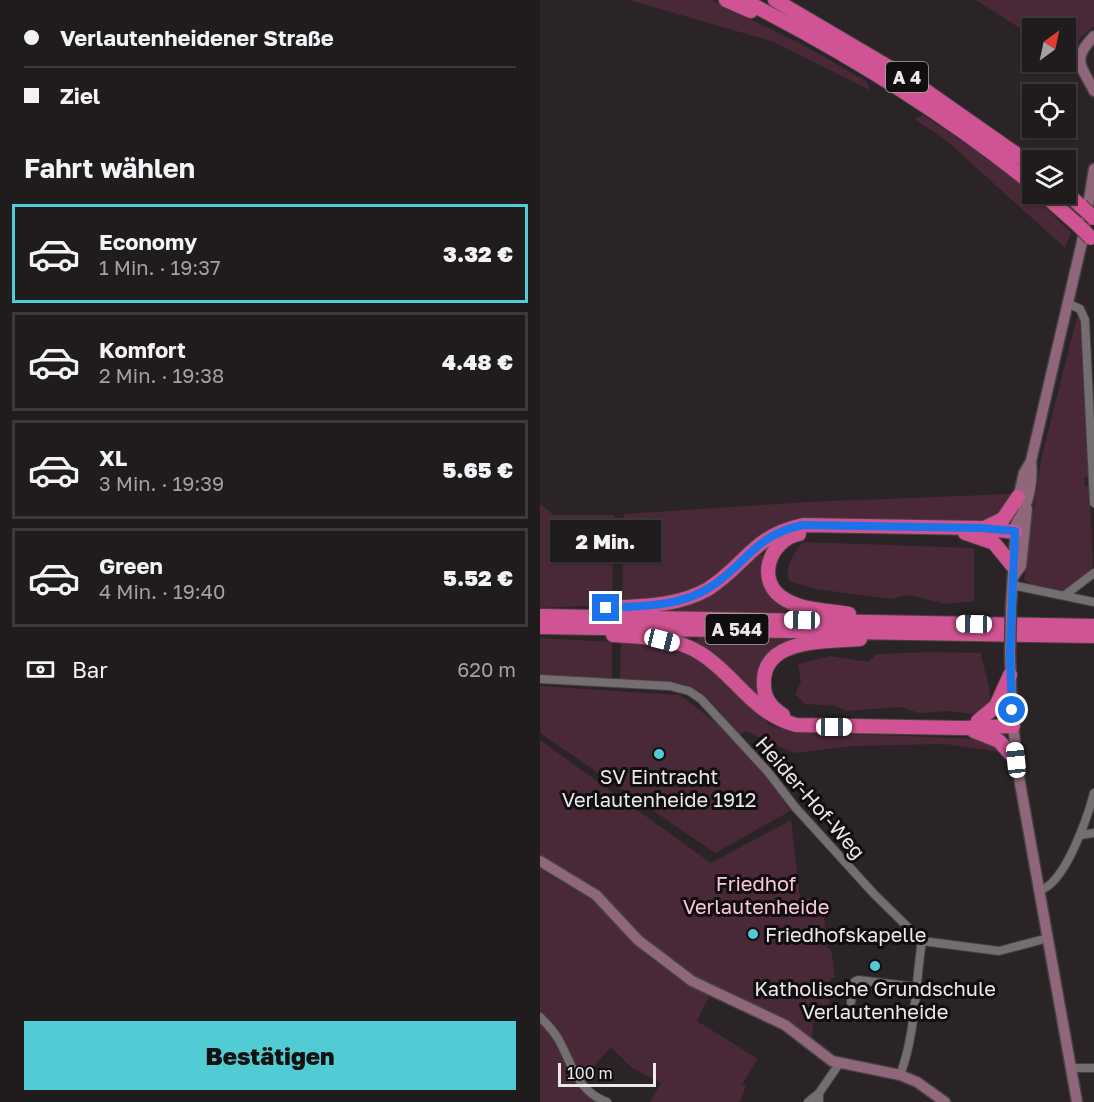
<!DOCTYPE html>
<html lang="de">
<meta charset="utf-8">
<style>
body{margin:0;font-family:"Golos Text",sans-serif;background:#2d2829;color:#f1f3f6;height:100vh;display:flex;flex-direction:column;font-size:22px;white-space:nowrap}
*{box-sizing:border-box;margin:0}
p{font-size:20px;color:#a2a1a3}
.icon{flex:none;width:33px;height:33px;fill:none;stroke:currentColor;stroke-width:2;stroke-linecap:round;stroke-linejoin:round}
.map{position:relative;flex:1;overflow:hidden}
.side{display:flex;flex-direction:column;background:#201b1c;width:540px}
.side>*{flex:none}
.top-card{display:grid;align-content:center;height:132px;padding:0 24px;background:#201b1c}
.needle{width:39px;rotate:33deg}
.tools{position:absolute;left:482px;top:18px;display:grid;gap:12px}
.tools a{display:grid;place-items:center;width:54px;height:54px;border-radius:0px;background:#201b1c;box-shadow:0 2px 4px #0004,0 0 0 2px #3d393b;font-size:30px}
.scale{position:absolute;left:18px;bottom:15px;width:98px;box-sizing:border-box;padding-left:6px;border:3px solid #ece8ea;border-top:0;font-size:16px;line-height:21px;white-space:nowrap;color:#ece8ea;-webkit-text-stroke:4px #110e0f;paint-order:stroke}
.end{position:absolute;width:27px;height:27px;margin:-14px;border:8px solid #1a73e8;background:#fff;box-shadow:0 0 0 3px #fff}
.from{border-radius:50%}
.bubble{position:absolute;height:42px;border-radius:0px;background:#201b1c;box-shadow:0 2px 4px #0004,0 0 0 2px #3d393b;font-size:20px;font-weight:800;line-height:42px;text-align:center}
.car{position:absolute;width:18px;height:36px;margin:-18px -9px;border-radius:8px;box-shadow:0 0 4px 2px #0007;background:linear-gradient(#fff 24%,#345 0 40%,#fff 0 76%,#345 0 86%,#fff 0)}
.top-card b{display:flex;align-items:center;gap:21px;height:57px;font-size:22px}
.top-card b+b{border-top:2px solid #3d393b}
.top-card i{width:15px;height:15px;background:#f1f3f6}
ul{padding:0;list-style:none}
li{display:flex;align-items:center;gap:18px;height:99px;margin:0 12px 9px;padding:0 12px;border:3px solid #3d393b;border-radius:0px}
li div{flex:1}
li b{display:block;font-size:22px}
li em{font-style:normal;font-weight:800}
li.current{border-color:#51ccd4}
li>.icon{width:54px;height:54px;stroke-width:1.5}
h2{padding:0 24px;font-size:27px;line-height:72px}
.pay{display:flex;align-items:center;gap:15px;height:66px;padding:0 24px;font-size:22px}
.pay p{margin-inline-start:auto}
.primary-button{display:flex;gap:12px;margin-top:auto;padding:12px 24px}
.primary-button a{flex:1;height:69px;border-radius:0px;background:#51ccd4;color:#111;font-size:24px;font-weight:800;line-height:69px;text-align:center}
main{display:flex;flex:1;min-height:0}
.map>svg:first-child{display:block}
.green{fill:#492837}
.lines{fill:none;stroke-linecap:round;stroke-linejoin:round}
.minor-casing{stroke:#464244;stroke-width:10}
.secondary-casing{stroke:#464244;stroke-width:13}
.motorway-casing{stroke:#464244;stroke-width:16}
.minor{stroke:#746e70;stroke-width:8}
.secondary{stroke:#90667a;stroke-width:10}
.motorway{stroke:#d05493;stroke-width:14}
.secondary-bridge-casing{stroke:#464244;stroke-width:13;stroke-linecap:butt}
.motorway-bridge-casing{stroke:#464244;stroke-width:16;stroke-linecap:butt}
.secondary-bridge{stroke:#90667a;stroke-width:10}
.motorway-bridge{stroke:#d05493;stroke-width:14}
.route{stroke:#1a73e8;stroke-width:8}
.poi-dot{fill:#51ccd4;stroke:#110e0f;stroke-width:2}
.labels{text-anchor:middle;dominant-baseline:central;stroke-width:6;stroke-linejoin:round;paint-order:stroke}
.shield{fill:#110e0f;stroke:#aaa7a8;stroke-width:1.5}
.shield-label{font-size:18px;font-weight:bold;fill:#ece8ea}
.poi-label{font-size:20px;fill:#ece8ea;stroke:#110e0f}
.street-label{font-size:20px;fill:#ece8ea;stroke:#110e0f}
.park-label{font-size:20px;fill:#fcc6dc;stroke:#110e0f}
</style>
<main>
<section class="side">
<div class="top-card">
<b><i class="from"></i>Verlautenheidener Straße</b>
<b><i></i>Ziel</b>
</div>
<h2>Fahrt wählen</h2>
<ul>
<li class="current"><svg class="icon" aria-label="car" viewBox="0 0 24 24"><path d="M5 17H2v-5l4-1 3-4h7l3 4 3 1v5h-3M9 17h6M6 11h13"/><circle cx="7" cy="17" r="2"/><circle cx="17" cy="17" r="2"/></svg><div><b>Economy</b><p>1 Min. · 19:37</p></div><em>3.32 €</em></li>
<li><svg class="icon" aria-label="car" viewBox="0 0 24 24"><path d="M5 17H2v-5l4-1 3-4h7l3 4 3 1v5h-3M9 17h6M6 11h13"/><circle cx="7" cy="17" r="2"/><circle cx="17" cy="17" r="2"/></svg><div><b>Komfort</b><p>2 Min. · 19:38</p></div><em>4.48 €</em></li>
<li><svg class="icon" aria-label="car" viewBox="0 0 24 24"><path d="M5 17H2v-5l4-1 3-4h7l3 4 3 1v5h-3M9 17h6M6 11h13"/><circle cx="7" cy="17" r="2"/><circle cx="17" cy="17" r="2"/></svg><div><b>XL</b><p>3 Min. · 19:39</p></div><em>5.65 €</em></li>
<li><svg class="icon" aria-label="car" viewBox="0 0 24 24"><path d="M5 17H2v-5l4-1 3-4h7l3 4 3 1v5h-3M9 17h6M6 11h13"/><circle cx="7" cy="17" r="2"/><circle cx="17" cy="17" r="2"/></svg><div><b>Green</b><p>4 Min. · 19:40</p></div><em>5.52 €</em></li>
</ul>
<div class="pay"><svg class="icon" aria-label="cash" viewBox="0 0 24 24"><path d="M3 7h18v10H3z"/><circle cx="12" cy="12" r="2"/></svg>Bar<p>620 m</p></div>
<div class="primary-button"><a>Bestätigen</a></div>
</section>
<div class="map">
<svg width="554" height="1102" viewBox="0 0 554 1102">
<rect width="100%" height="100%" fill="#2a2426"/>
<!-- green -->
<path class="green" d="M89,0H172L267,47L326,81L330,90L234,42Z
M436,0H554V26L541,37L526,59L525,28H492V36Z
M383,115L437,151L489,191L531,233L525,248L408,142L375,119Z
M537,317L543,321L548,476L544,478L545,487L549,485L553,567L530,589L522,591L495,586L484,580L501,459Z
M470,494L469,506L455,521L424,526L260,523L146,596L82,603L84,514L268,502Z
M0,504L14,515H74L72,605L0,608Z
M263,542L434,548V601L406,604L368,595L351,599L275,589L249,581C244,567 254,552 263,542Z
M216,552L224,557C216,599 239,602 272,613L134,611Z
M159,637L265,638L230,656L220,696L154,645Z
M0,638L72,642V678L0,676Z
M115,641L145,649L169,665L231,726L257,732L443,739L457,745L461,752L405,744L313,746L254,753L205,731L200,735C186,720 169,694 150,686C129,679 103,680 80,679L81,642Z
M392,652L441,653C444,672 452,687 450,706L432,714L410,711L379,713L361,707L306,711L296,706L265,704L255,694L261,682L258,664L290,656L328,662L337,654Z
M0,686L140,695L189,733L226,774L252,810L175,853L0,733Z
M0,740L171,863L251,820L260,897L282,900L288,949H291L295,978H291L289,1012L274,1014L272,1040L247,1022L154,977L0,857Z
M0,869L53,901L110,958L169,996L157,1021L218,1059L202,1084L206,1086L200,1102H110L121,1083L92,1068L71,1047L42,1079L57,1094L43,1085L0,1014Z
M0,1019L13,1034L27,1064L62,1102H0Z"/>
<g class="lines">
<!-- minor casing -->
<g class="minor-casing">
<path id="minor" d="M527,303L540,309L545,320L554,503
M472,585L554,602
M525,595L554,573
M0,679L130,686L149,691L161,699L228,772L255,807L334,894L382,941L459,951L508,938
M541,835L554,833
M500,890C525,884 548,816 554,793
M311,1002L314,982L318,980L376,987
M0,1017C8,1025 16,1033 21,1044C33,1068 39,1092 67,1102
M531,1068H554
M360,1075C376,1034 375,985 382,941
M268,1102L279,1093
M279,1102V1093L299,1064"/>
</g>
<!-- secondary casing -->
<g class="secondary-casing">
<path id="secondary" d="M554,36C530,61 542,66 554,91
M477,503L484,473L491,461
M477,522C489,505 493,482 491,461L542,242L554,169
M473,577L481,566L487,509
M471,606L476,524
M470,654L472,717L480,783L537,1102
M0,861L56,895L98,940L152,981L245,1025L292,1061L360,1075L377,1082L405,1102"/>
</g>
<!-- motorway casing -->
<g class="motorway-casing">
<path id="motorway" d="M186,0L211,11
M203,0C305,52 403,112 492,184
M235,0L369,79L492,165
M525,192L541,206
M503,194L538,225
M446,527L463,519L478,497
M425,533L454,543L472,565
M259,534C229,540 214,583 246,600C265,611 288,610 309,614
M64,608C98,606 137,607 168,589C207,564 212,536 263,525L441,528L475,532
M0,616L554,626
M0,627L554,636
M73,635C102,637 135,637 160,653C197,676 210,712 256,725L423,728L473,726
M243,715C232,708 224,699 224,686C220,637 288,642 320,639
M438,721L456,706L470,675
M434,731L459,741L476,760"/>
</g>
<!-- minor -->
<use href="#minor" class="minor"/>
<!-- secondary -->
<use href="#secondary" class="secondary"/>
<!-- motorway -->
<use href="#motorway" class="motorway"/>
<!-- secondary-bridge casing -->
<g class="secondary-bridge-casing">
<path id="secondary-bridge" d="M470,654L471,606"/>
</g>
<!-- motorway-bridge casing -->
<g class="motorway-bridge-casing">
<path id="motorway-bridge" d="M541,206L554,218
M538,225L551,238"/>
</g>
<!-- secondary-bridge -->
<use href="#secondary-bridge" class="secondary-bridge"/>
<!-- motorway-bridge -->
<use href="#motorway-bridge" class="motorway-bridge"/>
</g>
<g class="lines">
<!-- route -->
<path class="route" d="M66,608C100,606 139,607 169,588C207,564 214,535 263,525L441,528L475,531L470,654L472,710"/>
</g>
<!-- markers -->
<g class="poi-dot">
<circle cx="119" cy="754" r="6"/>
<circle cx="213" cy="934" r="6"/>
<circle cx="335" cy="966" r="6"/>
</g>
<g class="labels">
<!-- shield labels -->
<g class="shield">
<rect x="346" y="62" width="42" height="30" rx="4.5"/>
<rect x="165.5" y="614" width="63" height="30" rx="4.5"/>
</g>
<g class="shield-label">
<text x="367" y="77">A 4</text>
<text x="197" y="629">A 544</text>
</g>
<!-- poi labels -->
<g class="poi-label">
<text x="119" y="776">SV Eintracht<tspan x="119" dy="23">Verlautenheide 1912</tspan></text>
<text x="225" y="934" text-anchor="start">Friedhofskapelle</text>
<text x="335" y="988">Katholische Grundschule<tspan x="335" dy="23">Verlautenheide</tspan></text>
</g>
<!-- street labels -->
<g class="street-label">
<text transform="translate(271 797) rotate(49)">Heider-Hof-Weg</text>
</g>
<!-- park labels -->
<g class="park-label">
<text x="216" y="883">Friedhof<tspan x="216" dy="23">Verlautenheide</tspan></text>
</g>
</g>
</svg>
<div class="tools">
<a><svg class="needle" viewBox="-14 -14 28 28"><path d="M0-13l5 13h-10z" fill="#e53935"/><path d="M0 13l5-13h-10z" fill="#a2a1a3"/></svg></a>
<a><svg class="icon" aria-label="locate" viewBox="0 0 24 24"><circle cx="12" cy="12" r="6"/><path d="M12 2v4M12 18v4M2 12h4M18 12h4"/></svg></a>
<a><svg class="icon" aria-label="layers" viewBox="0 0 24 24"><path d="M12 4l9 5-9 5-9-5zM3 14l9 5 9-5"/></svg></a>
</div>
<div class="scale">100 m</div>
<i class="end from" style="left:472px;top:710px"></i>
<i class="end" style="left:66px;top:608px"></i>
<div class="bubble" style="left:10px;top:520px;width:111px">2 Min.</div>
<i class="car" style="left:262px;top:620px;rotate:271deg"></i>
<i class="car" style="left:434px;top:624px;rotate:271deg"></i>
<i class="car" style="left:122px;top:640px;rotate:104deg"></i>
<i class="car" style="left:294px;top:727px;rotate:90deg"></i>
<i class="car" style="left:476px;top:760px;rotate:354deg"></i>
</div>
</main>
